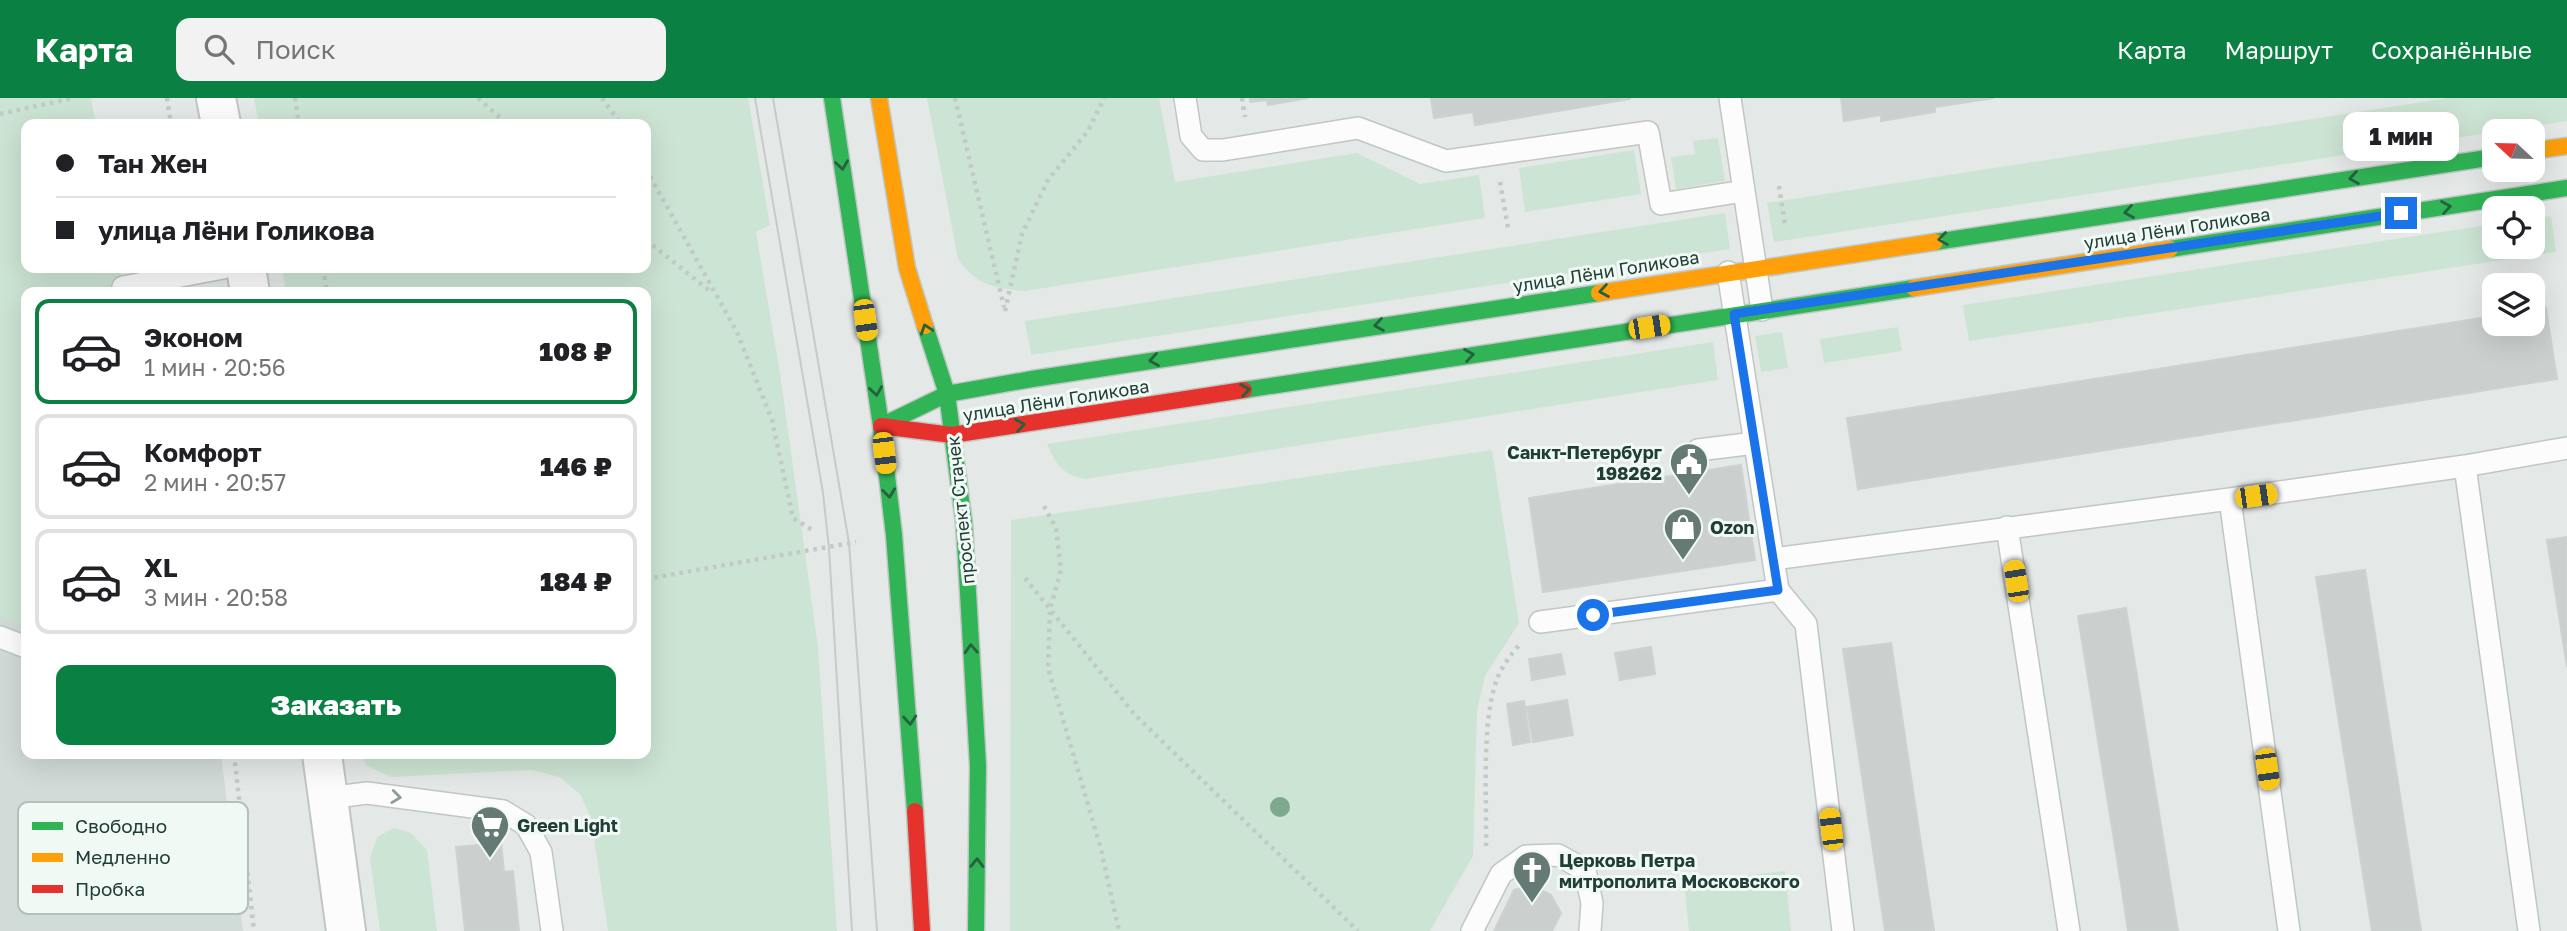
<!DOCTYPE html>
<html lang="ru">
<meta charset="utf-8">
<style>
body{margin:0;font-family:"Golos Text",sans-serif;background:#f2f2f2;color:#202124;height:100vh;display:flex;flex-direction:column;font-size:26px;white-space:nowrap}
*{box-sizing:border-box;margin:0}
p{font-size:23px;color:#757577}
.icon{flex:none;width:38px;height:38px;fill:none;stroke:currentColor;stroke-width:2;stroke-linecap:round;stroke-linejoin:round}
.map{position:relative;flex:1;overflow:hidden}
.side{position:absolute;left:21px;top:189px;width:630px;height:472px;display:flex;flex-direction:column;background:#fff;border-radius:14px;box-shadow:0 7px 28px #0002}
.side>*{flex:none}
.top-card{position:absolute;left:21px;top:21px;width:630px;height:154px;border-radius:14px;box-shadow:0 7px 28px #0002;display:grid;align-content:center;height:154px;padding:0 35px;background:#fff}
.needle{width:46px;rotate:292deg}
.controls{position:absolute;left:2482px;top:21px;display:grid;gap:14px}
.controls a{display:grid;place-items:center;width:63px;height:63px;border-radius:14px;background:#fff;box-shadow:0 7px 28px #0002;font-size:35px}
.end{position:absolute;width:32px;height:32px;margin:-16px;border:9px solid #1a73e8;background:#fff;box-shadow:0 0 0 4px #fff}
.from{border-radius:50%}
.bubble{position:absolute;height:49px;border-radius:14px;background:#fff;box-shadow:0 7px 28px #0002;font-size:23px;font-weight:800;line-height:49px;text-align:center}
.car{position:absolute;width:21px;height:42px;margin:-21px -10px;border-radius:9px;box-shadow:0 0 5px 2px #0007;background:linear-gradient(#f5c518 24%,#345 0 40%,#f5c518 0 76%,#345 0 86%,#f5c518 0)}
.top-card b{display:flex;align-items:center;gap:24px;height:66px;font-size:26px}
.top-card b+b{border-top:2px solid #e0e0e0}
.top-card i{width:18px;height:18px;background:#202124}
ul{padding:12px 0 0;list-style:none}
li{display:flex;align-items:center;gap:21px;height:105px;margin:0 14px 10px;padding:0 21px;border:4px solid #e0e0e0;border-radius:14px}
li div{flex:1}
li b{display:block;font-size:26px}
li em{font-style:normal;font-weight:800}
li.selected{border-color:#0b8043}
li>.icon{width:63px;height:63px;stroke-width:1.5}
.action{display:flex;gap:14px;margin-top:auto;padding:14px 35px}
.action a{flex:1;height:80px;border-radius:14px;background:#0b8043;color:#fff;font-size:28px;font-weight:800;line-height:80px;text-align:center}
header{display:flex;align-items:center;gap:42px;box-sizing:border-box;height:98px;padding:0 35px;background:#0b8043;color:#fff}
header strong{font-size:33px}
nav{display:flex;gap:38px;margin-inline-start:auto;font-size:24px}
.search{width:490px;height:63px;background:#f2f2f2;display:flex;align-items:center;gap:18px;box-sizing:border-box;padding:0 24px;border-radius:14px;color:#757577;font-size:26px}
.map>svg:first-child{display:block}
.built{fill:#d1dbd7}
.green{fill:#cce4d3}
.building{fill:#cbd0ce;stroke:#ccd2d0;stroke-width:2}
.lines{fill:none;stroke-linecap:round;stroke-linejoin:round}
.lane-casing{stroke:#c1c6c4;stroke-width:24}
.street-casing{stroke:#c1c6c4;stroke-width:42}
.fast-casing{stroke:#bfc7c4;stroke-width:19}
.slow-casing{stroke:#bfc7c4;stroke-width:19}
.jam-casing{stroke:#bfc7c4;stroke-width:19}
.path{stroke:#c0cac6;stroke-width:4.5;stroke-dasharray:3.5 5;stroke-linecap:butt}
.lane{stroke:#fbfcfb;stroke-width:21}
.street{stroke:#fbfcfb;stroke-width:38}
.fast{stroke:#30b455;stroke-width:16}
.slow{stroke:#ff9f0a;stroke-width:16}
.jam{stroke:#e5322d;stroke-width:16}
.tram{stroke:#c6cac9;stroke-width:2}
.tree{fill:#7daa8e}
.oneway{stroke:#25613f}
.oneway2{stroke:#8e9d98}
.route{stroke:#1a73e8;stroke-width:9}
.labels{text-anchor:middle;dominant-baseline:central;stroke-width:6;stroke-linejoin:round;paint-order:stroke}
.street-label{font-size:18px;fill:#203e36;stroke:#f1f9f5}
.poi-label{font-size:18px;font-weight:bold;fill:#203e36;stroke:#f1f9f5;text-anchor:start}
.key{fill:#f1f9f5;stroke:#b2c1bc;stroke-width:2}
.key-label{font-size:19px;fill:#203e36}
</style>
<header>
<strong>Карта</strong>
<div class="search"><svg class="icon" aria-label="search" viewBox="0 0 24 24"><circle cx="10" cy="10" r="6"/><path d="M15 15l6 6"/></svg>Поиск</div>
<nav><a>Карта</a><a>Маршрут</a><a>Сохранённые</a></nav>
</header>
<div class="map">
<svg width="2567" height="833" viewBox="0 0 2567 833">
<rect width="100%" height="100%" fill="#e4e9e7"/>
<!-- built -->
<path class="built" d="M0,0L26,26V170L124,194H26V656H221L243,833H0Z"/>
<!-- green -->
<path class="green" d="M0,0H91L96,26H26V170H120L123,189L106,194H26V529L0,518Z
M254,0H748L770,127L756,134L780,275L818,549L837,833H608L591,720L580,696L559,679L532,672L391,679L367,668L362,656H646V194H286L282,170H646V26H259Z
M927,0H1159L1175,84L1357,55L1420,86L1479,77L1485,120L1025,193C993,190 978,188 958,161Z
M2448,0H2567V23L1774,144L1767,105Z
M1718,40L1725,83L1676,91L1671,59L1695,56L1693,43Z
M1634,52L1641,96L1525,114L1519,70Z
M1725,115L1730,151L1031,257L1025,223Z
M2551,118L2556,154L1969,243L1963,207L2494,126V149H2532V120Z
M1898,229L1902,253L1824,265L1820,241Z
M1782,234L1788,270L1761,274L1755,238Z
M1713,244L1718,282L1085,381C1062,376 1056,367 1047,346Z
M1492,352L1519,525L1485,578L1477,613L1473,758L1430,833H1010L1011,422Z
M394,730L411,735L427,752L437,833H380L370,760L377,739Z
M1785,773L1791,833H1689L1684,784Z"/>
<!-- building -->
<path class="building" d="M1250,0H1308L1268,7L1267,2L1250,4Z
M1431,0H1630V1L1475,27L1473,14L1434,20Z
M1841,0H1994L1935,9V14L1881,23V17L1844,23Z
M2546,210L2557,281L1858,391L1847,320L2494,218V226H2532V212Z
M1741,367L1755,462L1543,494L1529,400Z
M2567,439V569L2547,442Z
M2365,472L2421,833H2372L2316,479Z
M2126,510L2178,833H2128L2122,792L2078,518Z
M1891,545L1934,833H1885L1843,551Z
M1651,549L1655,576L1620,582L1615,555Z
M1561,556L1565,576L1532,582L1529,561Z
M1567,602L1573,637L1533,644L1527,609Z
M1524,603L1530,644L1513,647L1507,606Z
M501,745L504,774L513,773L519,833H465L456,749Z
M1533,788L1551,797L1561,815L1552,833H1494L1514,792Z"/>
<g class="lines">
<!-- lane casing -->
<g class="lane-casing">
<path id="lane" d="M1185,0L1191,38L1203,52H1223L1358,30L1446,63L1648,34L1661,106L1744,93
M1730,0L1762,212
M1728,174L1778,492L1806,526L1843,833
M123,189L223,170
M1698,352L1755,345
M2465,368L2529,833
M2230,401L2289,833
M2007,429L2069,833
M1773,461L2230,401L2465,368L2567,350
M1540,524L1778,492
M0,539L26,549
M328,700L367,695L503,713L526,727L541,754L552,833
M1472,833L1501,776L1526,758L1558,757L1585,772L1592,805L1590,833"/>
</g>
<!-- street casing -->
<g class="street-casing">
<path id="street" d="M216,0L221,26
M246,170L250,194
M322,656L346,833"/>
</g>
<!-- fast casing -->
<g class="fast-casing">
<path id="fast" d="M832,0L881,328L894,437L915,713
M1935,144L2494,59
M2170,151L2567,90
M925,228L947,296L964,425L978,668L976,833
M1244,292L1914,190
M881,328L947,296L1032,281L1599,195"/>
</g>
<!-- slow casing -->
<g class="slow-casing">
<path id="slow" d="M879,0L907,170L925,228
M2532,53L2567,48
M1914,190L2170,151
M1599,195L1935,144"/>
</g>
<!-- jam casing -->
<g class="jam-casing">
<path id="jam" d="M881,328L952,337L1244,292
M915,713L922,833"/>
</g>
<!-- path -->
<path class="path" d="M167,0L171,26
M295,0L299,26
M478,0L507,26
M602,0L621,26
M955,0L1004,209
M1242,0L1245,19
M0,16L74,0
M646,71L737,234L772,322L793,420L812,432
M1500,84L1508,130
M1779,88L1785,127
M646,142L711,194
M323,170L327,194
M1005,213L1022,136L1048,82L1088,33L1104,0
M1044,408L1056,430L1061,472L1050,511L1048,570L1101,751L1119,833
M1025,480L1135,617L1358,833
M646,481L856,444
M234,656L254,833
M1486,748C1487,701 1481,624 1497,581C1502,568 1512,555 1521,545"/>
<!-- lane -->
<use href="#lane" class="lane"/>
<!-- street -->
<use href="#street" class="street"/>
<!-- fast -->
<use href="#fast" class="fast"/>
<!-- slow -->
<use href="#slow" class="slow"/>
<!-- jam -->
<use href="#jam" class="jam"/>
<!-- tram -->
<path class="tram" d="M755,0L823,395L829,450L852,833
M773,0L849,445L877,833"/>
</g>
<!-- trees -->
<circle class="tree" cx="1280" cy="709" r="10"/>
<!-- one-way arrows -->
<defs><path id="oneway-chevron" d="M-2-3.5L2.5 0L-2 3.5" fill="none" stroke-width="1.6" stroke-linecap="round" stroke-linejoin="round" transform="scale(1.75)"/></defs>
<g class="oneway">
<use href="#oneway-chevron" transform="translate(842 67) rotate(82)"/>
<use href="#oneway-chevron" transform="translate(2354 80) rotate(171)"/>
<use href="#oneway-chevron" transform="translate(2446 109) rotate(-9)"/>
<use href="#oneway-chevron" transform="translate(2129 114) rotate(171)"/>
<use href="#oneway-chevron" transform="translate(1943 141) rotate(172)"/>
<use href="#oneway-chevron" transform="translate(1604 193) rotate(171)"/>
<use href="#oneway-chevron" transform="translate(1379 227) rotate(171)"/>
<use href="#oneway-chevron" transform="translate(926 231) rotate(-108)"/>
<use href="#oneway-chevron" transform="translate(1469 257) rotate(-9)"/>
<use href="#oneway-chevron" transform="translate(1154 262) rotate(171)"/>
<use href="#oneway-chevron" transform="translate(1245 292) rotate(-9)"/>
<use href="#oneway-chevron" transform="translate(876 293) rotate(82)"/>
<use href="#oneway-chevron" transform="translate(1020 327) rotate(-9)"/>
<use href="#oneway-chevron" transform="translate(889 395) rotate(83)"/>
<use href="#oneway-chevron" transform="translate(971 551) rotate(-93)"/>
<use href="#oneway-chevron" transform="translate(910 622) rotate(85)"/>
<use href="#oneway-chevron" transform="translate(977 765) rotate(-89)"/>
</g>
<use class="oneway2" href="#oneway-chevron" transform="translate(396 699) rotate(7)"/>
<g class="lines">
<!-- route -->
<path class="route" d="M1593,517L1778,492L1734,216L2401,115"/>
</g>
<!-- icons -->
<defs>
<g id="civic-pin" transform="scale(2.0125)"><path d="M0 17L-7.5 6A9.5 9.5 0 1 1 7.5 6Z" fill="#657a74" stroke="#f1f9f5"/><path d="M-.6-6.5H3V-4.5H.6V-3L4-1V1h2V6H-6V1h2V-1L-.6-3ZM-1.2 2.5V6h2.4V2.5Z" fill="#fff"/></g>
<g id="shop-pin" transform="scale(2.0125)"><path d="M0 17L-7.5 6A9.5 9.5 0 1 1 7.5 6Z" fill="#657a74" stroke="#f1f9f5"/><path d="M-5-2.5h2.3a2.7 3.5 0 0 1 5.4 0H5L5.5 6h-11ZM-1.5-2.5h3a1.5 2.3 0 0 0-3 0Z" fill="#fff"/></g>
<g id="supermarket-pin" transform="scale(2.0125)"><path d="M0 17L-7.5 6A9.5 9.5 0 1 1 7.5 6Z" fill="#657a74" stroke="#f1f9f5"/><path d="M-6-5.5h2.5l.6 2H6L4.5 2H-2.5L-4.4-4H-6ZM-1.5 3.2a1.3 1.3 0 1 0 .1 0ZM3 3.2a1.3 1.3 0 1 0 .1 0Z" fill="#fff"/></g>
<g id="church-pin" transform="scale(2.0125)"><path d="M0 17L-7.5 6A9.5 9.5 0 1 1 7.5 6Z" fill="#657a74" stroke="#f1f9f5"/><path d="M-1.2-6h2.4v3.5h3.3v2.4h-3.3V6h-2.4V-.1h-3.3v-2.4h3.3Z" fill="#fff"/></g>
</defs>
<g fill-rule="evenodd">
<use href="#civic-pin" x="1689" y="364"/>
<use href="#shop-pin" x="1683" y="429"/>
<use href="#supermarket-pin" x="490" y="727"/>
<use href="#church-pin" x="1532" y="772"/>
</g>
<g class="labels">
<!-- street labels -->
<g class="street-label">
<text transform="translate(2177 130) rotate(-9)">улица Лёни Голикова</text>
<text transform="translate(1606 173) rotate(-9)">улица Лёни Голикова</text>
<text transform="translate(1056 302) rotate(-9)">улица Лёни Голикова</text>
<text transform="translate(960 412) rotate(-96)">проспект Стачек</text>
</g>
<!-- poi labels -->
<g class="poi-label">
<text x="1662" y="354" text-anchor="end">Санкт-Петербург<tspan x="1662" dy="21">198262</tspan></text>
<text x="1710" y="429">Ozon</text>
<text x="517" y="727">Green Light</text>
<text x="1559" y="762">Церковь Петра<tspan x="1559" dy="21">митрополита Московского</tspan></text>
</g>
</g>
<!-- legend -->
<rect x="18" y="704" width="230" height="112" rx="10" class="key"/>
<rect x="32" y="724" width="31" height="8" fill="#30b455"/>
<rect x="32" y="755" width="31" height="9" fill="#ff9f0a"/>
<rect x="32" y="787" width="31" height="8" fill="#e5322d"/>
<g class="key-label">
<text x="75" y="735">Свободно</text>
<text x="75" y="766">Медленно</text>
<text x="75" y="798">Пробка</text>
</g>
</svg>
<div class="controls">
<a><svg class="needle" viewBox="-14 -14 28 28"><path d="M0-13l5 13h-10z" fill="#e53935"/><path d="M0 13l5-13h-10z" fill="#757577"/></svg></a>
<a><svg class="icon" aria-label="locate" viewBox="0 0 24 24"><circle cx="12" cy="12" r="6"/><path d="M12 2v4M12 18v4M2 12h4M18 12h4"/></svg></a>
<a><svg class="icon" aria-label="layers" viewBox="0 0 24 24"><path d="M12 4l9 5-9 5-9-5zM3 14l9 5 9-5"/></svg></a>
</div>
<i class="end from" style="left:1593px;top:517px"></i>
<i class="end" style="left:2401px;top:115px"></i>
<div class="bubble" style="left:2343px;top:14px;width:116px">1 мин</div>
<i class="car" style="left:865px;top:222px;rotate:172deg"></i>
<i class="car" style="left:1649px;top:229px;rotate:81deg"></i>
<i class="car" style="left:884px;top:355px;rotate:173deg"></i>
<i class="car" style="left:2256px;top:398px;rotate:82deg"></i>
<i class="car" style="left:2016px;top:483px;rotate:351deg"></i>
<i class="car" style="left:2267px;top:671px;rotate:172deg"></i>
<i class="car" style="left:1831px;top:731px;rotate:353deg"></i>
<div class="top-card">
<b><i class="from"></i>Тан Жен</b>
<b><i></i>улица Лёни Голикова</b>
</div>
<section class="side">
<ul>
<li class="selected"><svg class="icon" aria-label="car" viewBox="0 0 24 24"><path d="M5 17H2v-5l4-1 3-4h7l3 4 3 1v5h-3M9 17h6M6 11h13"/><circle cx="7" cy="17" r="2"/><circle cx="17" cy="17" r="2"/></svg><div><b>Эконом</b><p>1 мин · 20:56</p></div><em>108 ₽</em></li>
<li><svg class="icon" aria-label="car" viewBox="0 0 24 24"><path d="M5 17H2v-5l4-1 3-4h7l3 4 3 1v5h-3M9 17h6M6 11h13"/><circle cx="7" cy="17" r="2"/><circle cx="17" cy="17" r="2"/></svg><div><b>Комфорт</b><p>2 мин · 20:57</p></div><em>146 ₽</em></li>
<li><svg class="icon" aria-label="car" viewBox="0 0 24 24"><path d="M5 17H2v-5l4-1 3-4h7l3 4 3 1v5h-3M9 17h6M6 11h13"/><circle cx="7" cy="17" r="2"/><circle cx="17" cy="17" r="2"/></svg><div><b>XL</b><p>3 мин · 20:58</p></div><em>184 ₽</em></li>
</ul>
<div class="action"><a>Заказать</a></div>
</section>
</div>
